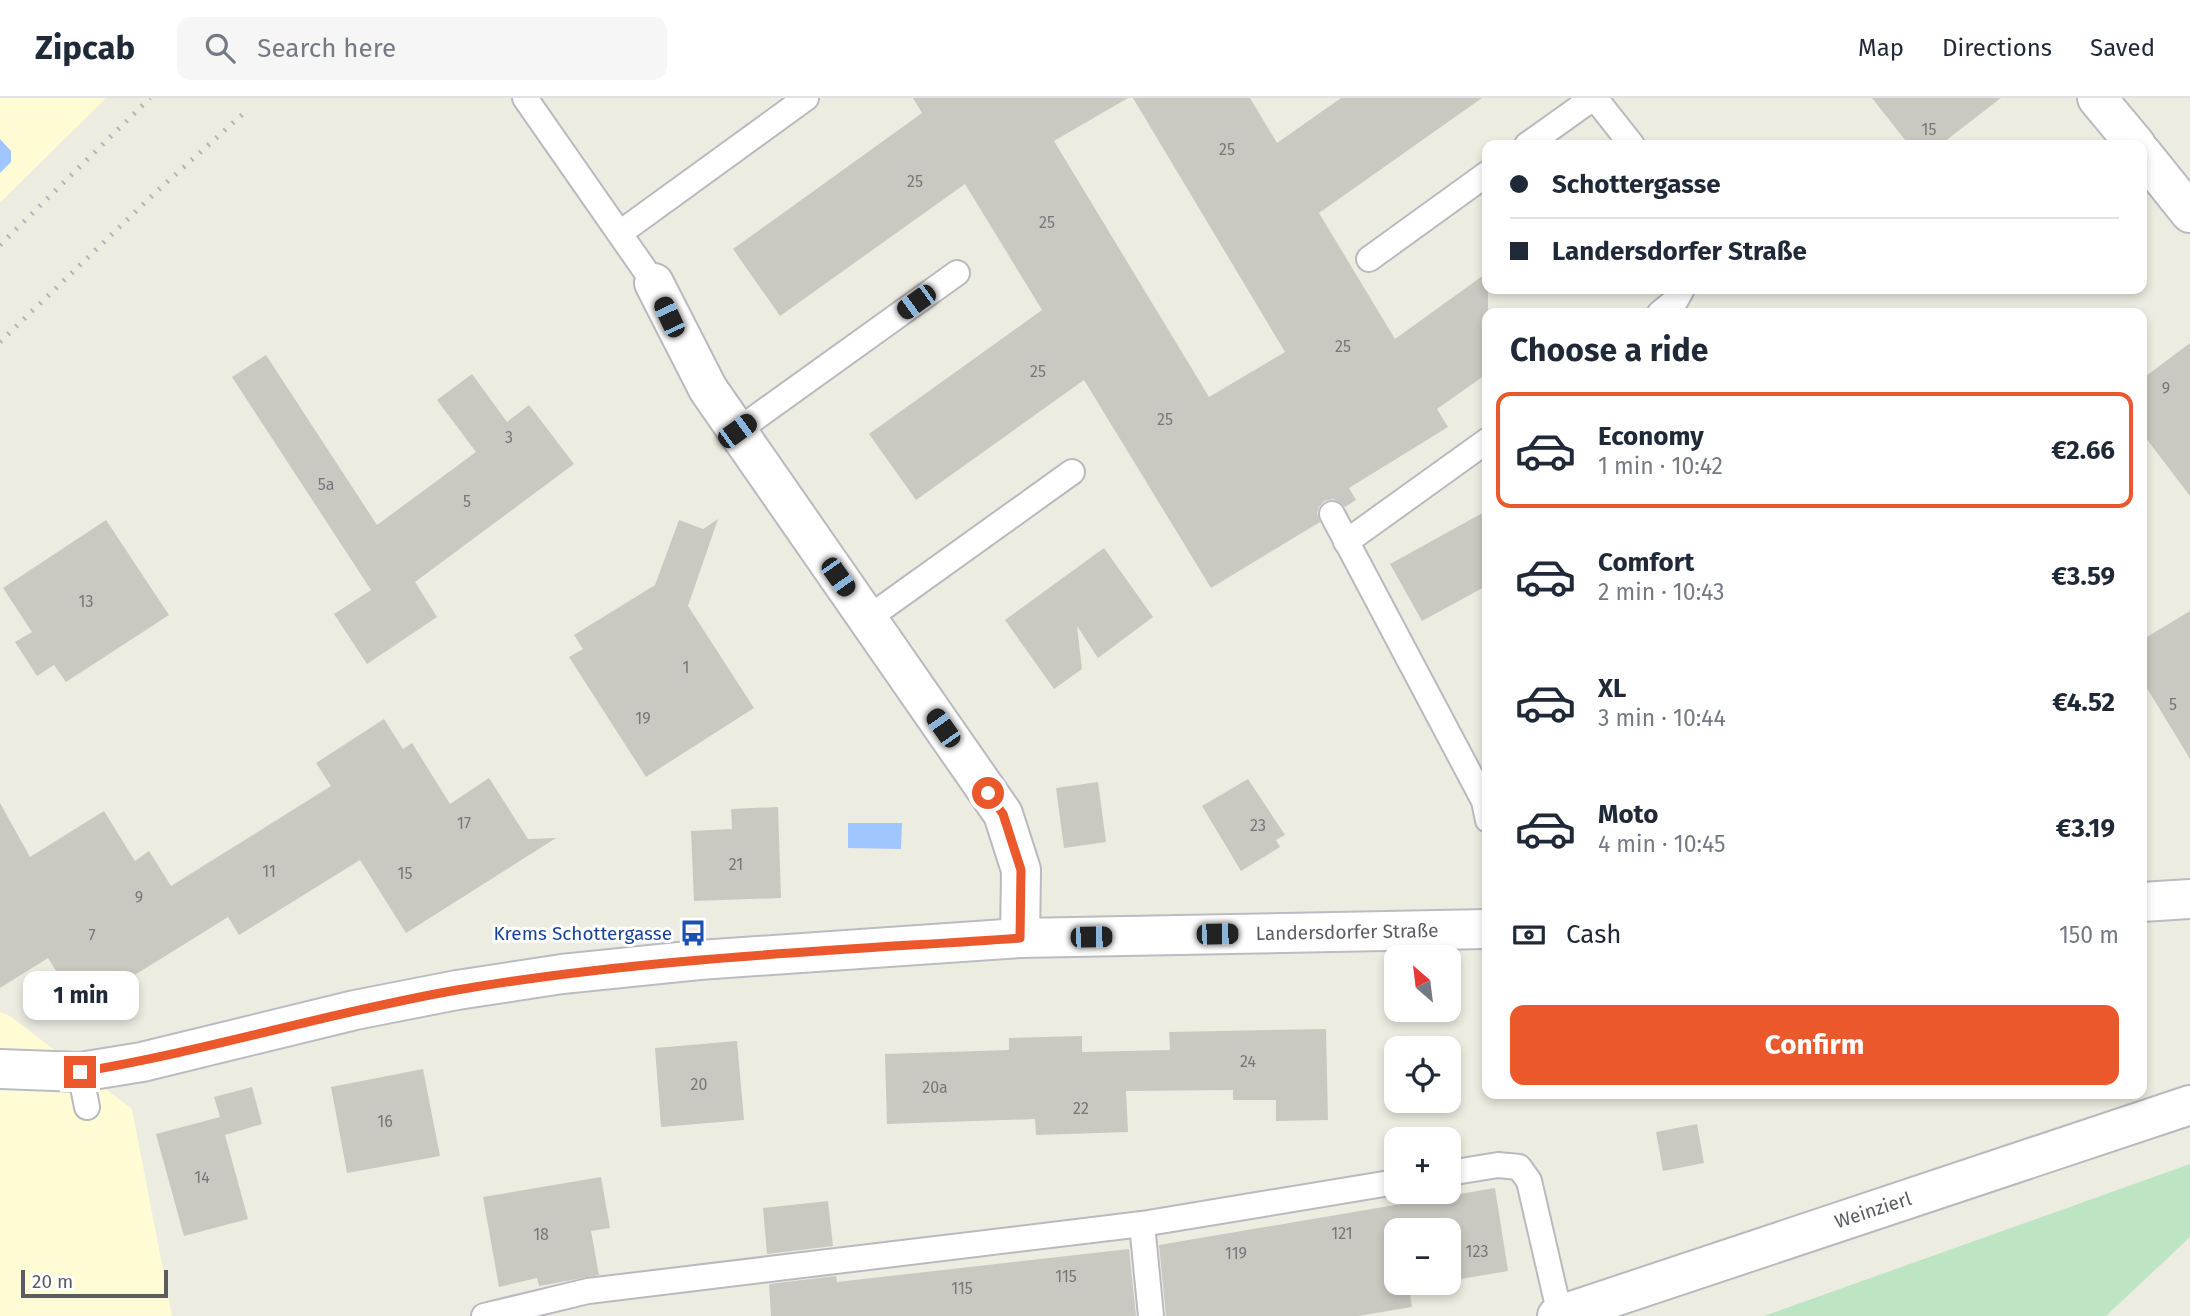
<!DOCTYPE html>
<meta charset="utf-8">
<style>
body{margin:0;font-family:"Fira Sans",sans-serif;background:#f6f6f7;color:#1f2937;height:100vh;display:flex;flex-direction:column;font-size:26px;white-space:nowrap}
*{box-sizing:border-box;margin:0}
p{font-size:23px;color:#747a83}
.icon{flex:none;width:38px;height:38px;fill:none;stroke:currentColor;stroke-width:2;stroke-linecap:round;stroke-linejoin:round}
.map{position:relative;flex:1;overflow:hidden}
.sheet{position:absolute;left:1482px;top:210px;width:665px;height:791px;display:flex;flex-direction:column;background:#fff;border-radius:14px;box-shadow:0 4px 10px #0003}
.sheet>*{flex:none}
.banner{position:absolute;left:1482px;top:42px;width:665px;height:154px;border-radius:14px;box-shadow:0 4px 10px #0003;display:grid;align-content:center;height:154px;padding:0 28px;background:#fff}
.needle{width:46px;rotate:332deg}
.fabs{position:absolute;left:1384px;top:847px;display:grid;gap:14px}
.fabs a{display:grid;place-items:center;width:77px;height:77px;border-radius:14px;background:#fff;box-shadow:0 4px 10px #0003;font-size:35px}
.scale{position:absolute;left:21px;bottom:18px;width:147px;box-sizing:border-box;padding-left:7px;border:4px solid #5a5c62;border-top:0;font-size:19px;line-height:24px;white-space:nowrap;color:#5a5c62;-webkit-text-stroke:5px #fff;paint-order:stroke}
.end{position:absolute;width:32px;height:32px;margin:-16px;border:9px solid #ea582b;background:#fff;box-shadow:0 0 0 4px #fff}
.from{border-radius:50%}
.bubble{position:absolute;height:49px;border-radius:14px;background:#fff;box-shadow:0 4px 10px #0003;font-size:23px;font-weight:700;line-height:49px;text-align:center}
.car{position:absolute;width:21px;height:42px;margin:-21px -10px;border-radius:9px;box-shadow:0 0 5px 2px #0007;background:linear-gradient(#222 24%,#8ab4d8 0 40%,#222 0 76%,#8ab4d8 0 86%,#222 0)}
.banner b{display:flex;align-items:center;gap:24px;height:66px;font-size:26px}
.banner b+b{border-top:2px solid #e0e1e3}
.banner i{width:18px;height:18px;background:#1f2937}
ul{padding:0;list-style:none}
li{display:flex;align-items:center;gap:21px;height:116px;margin:0 14px 10px;padding:0 14px;border:4px solid transparent;border-radius:14px}
li div{flex:1}
li b{display:block;font-size:26px}
li em{font-style:normal;font-weight:700}
li.current{border-color:#ea582b}
li>.icon{width:63px;height:63px;stroke-width:1.5}
h2{padding:0 28px;font-size:32px;line-height:84px}
.pay{display:flex;align-items:center;gap:18px;height:77px;padding:0 28px;font-size:26px}
.pay p{margin-inline-start:auto}
.primary-button{display:flex;gap:14px;margin-top:auto;padding:14px 28px}
.primary-button a{flex:1;height:80px;border-radius:14px;background:#ea582b;color:#fff;font-size:28px;font-weight:700;line-height:80px;text-align:center}
header{display:flex;align-items:center;gap:42px;box-sizing:border-box;height:98px;padding:0 35px;background:#fff;border-bottom:2px solid #e0e1e3}
header strong{font-size:33px}
nav{display:flex;gap:38px;margin-inline-start:auto;font-size:24px}
.search{width:490px;height:63px;background:#f6f6f7;display:flex;align-items:center;gap:18px;box-sizing:border-box;padding:0 24px;border-radius:14px;color:#747a83;font-size:26px}
.map>svg:first-child{display:block}
.commercial{fill:#fefbd5}
.green{fill:#bde5c4}
.water{fill:#9fc6ff}
.building{fill:#cac9c1}
.lines{fill:none;stroke-linecap:round;stroke-linejoin:round}
.lane-casing{stroke:#b9bac0;stroke-width:28}
.street-casing{stroke:#b9bac0;stroke-width:42}
.secondary-casing{stroke:#babcc3;stroke-width:42}
.lane{stroke:#fff;stroke-width:24}
.street{stroke:#fff;stroke-width:38}
.secondary{stroke:#fff;stroke-width:38}
.rail{stroke:#b5b5b6;stroke-width:5;stroke-dasharray:2 9;stroke-linecap:butt}
.route{stroke:#ea582b;stroke-width:9}
.labels{text-anchor:middle;dominant-baseline:central;stroke-width:6;stroke-linejoin:round;paint-order:stroke}
.number-label{font-size:16px;fill:#76777a}
.street-label{font-size:19px;fill:#5a5c62;stroke:#fff}
.transit-label{font-size:19px;fill:#164399;stroke:#fff;text-anchor:end}
</style>
<header>
<strong>Zipcab</strong>
<div class="search"><svg class="icon" aria-label="search" viewBox="0 0 24 24"><circle cx="10" cy="10" r="6"/><path d="M15 15l6 6"/></svg>Search here</div>
<nav><a>Map</a><a>Directions</a><a>Saved</a></nav>
</header>
<div class="map">
<svg width="2190" height="1218" viewBox="0 0 2190 1218">
<rect width="100%" height="100%" fill="#edece1"/>
<!-- commercial -->
<path class="commercial" d="M0,0H106L0,105Z
M0,914L10,918L132,1011L172,1218H0Z"/>
<!-- green -->
<path class="green" d="M2190,1066V1139L2106,1218H1764Z"/>
<!-- water -->
<path class="water" d="M0,41L11,53V64L0,75Z
M848,725H902L901,751L848,750Z"/>
<!-- building -->
<path class="building" d="M913,0H1128L1054,43L1209,299L1285,254L1133,0H1250L1277,45L1341,0H1482L1319,115L1395,241L1488,174V275L1437,311L1448,329L1349,390L1356,402L1345,409L1340,404L1333,401L1324,403L1319,409L1317,415L1320,424L1211,490L1084,282L916,402L869,336L1042,212L965,86L780,218L733,151L922,15Z
M1872,0H2001L1940,47H1909Z
M2190,245V398L2142,335V281Z
M266,257L377,427L476,354L437,302L472,276L507,324L529,307L574,366L415,484L437,519L367,566L334,516L371,492L232,279Z
M1488,412V487L1422,523L1390,466Z
M718,421L688,508L754,610L646,679L569,559L583,551L574,537L655,487L679,422L703,431Z
M106,422L169,517L66,584L54,567L37,578L15,544L32,534L3,490Z
M1104,450L1153,519L1098,560L1077,528L1082,571L1054,591L1005,522Z
M2190,513V661L2142,582V542Z
M384,621L403,651L412,645L450,706L489,680L528,741L556,740L406,835L360,762L239,837L228,819L80,911L48,860L0,890V705L30,759L104,713L135,763L149,753L171,788L331,688L316,665Z
M1248,681L1285,737L1276,742L1280,749L1241,773L1202,708Z
M1098,684L1106,744L1064,750L1056,690Z
M778,709L781,800L694,803L691,733L732,731L731,711Z
M1326,931L1328,1022L1276,1023V1002H1233V992L1126,993L1128,1034L1036,1037L1035,1021L887,1026L885,956L1009,952V940L1082,938V954L1170,952L1169,934Z
M737,943L744,1022L661,1029L655,950Z
M423,971L440,1058L347,1075L331,989Z
M252,989L262,1026L225,1037L248,1121L184,1138L156,1036L220,1019L214,999Z
M1697,1026L1704,1065L1663,1073L1656,1034Z
M601,1079L610,1130L591,1133L599,1177L539,1188L537,1180L499,1189L483,1099Z
M1495,1090L1508,1173L1449,1183V1132H1396V1185H1440L1409,1190L1412,1209L1358,1218H1166L1159,1147Z
M828,1103L833,1148L767,1156L763,1110Z
M1129,1151L1136,1218H771L769,1186L836,1178L837,1184Z"/>
<g class="lines">
<!-- lane casing -->
<g class="lane-casing">
<path id="lane" d="M525,0L654,185
M1595,0L1632,47
M1527,47L1593,0
M620,135L806,0
M1369,161L1488,75
M1660,215L1676,202L1682,191
M737,333L957,175
M1332,416L1484,703L1488,722
M1346,444L1488,342
M867,521L1072,374
M80,974L87,1009
M1449,1075L1498,1067L1519,1069L1529,1083L1560,1217
M1142,1126L1151,1218
M484,1218L588,1193L1142,1126L1396,1084"/>
</g>
<!-- street casing -->
<g class="street-casing">
<path id="street" d="M2097,0L2136,47
M2142,55L2190,115
M654,185L708,291L1003,716L1021,772L1020,840
M1557,1218L2190,1007"/>
</g>
<!-- secondary casing -->
<g class="secondary-casing">
<path id="secondary" d="M2142,804L2190,801
M0,971L80,974L142,964L355,912L457,892L562,876L699,862L1020,840L1488,831"/>
</g>
<!-- lane -->
<use href="#lane" class="lane"/>
<!-- street -->
<use href="#street" class="street"/>
<!-- secondary -->
<use href="#secondary" class="secondary"/>
<!-- rail -->
<path class="rail" d="M0,147L150,0
M0,244L156,94L244,15"/>
</g>
<g class="lines">
<!-- route -->
<path class="route" d="M80,974C207,953 330,914 457,892C643,860 832,853 1020,840L1021,772L1003,716L988,695"/>
</g>
<!-- icons -->
<defs>
<g id="bus-bare" transform="scale(2.1)"><path d="M-5-6H5V4H4V6H2V4H-2V6H-4V4H-5ZM-3.5-4V0h7V-4ZM-3.5 1.2v1.5H-2V1.2ZM2 1.2v1.5H3.5V1.2Z" fill="#1a4fb4" stroke="#fff" stroke-width="2.5" paint-order="stroke"/></g>
</defs>
<g fill-rule="evenodd">
<use href="#bus-bare" x="693" y="835"/>
</g>
<g class="labels">
<!-- number labels -->
<g class="number-label">
<text x="1929" y="31">15</text>
<text x="1227" y="51">25</text>
<text x="915" y="83">25</text>
<text x="1047" y="124">25</text>
<text x="1343" y="248">25</text>
<text x="1038" y="273">25</text>
<text x="2166" y="290">9</text>
<text x="1165" y="321">25</text>
<text x="509" y="339">3</text>
<text x="326" y="386">5a</text>
<text x="467" y="403">5</text>
<text x="86" y="503">13</text>
<text x="686" y="569">1</text>
<text x="2173" y="606">5</text>
<text x="643" y="620">19</text>
<text x="464" y="725">17</text>
<text x="1258" y="727">23</text>
<text x="736" y="766">21</text>
<text x="269" y="773">11</text>
<text x="405" y="775">15</text>
<text x="139" y="799">9</text>
<text x="92" y="837">7</text>
<text x="1248" y="963">24</text>
<text x="699" y="986">20</text>
<text x="935" y="989">20a</text>
<text x="1081" y="1010">22</text>
<text x="385" y="1023">16</text>
<text x="202" y="1079">14</text>
<text x="1342" y="1135">121</text>
<text x="541" y="1136">18</text>
<text x="1477" y="1153">123</text>
<text x="1236" y="1155">119</text>
<text x="1066" y="1178">115</text>
<text x="962" y="1190">115</text>
</g>
<!-- street labels -->
<g class="street-label">
<text transform="translate(1347 834) rotate(-1)">Landersdorfer Straße</text>
<text transform="translate(1873 1112) rotate(-18)">Weinzierl</text>
</g>
<!-- transit labels -->
<g class="transit-label">
<text x="672" y="835">Krems Schottergasse</text>
</g>
</g>
</svg>
<div class="fabs">
<a><svg class="needle" viewBox="-14 -14 28 28"><path d="M0-13l5 13h-10z" fill="#e53935"/><path d="M0 13l5-13h-10z" fill="#747a83"/></svg></a>
<a><svg class="icon" aria-label="locate" viewBox="0 0 24 24"><circle cx="12" cy="12" r="6"/><path d="M12 2v4M12 18v4M2 12h4M18 12h4"/></svg></a>
<a>+</a>
<a>−</a>
</div>
<div class="scale">20 m</div>
<i class="end from" style="left:988px;top:695px"></i>
<i class="end" style="left:80px;top:974px"></i>
<div class="bubble" style="left:23px;top:873px;width:116px">1 min</div>
<i class="car" style="left:916px;top:204px;rotate:234deg"></i>
<i class="car" style="left:669px;top:219px;rotate:335deg"></i>
<i class="car" style="left:737px;top:333px;rotate:54deg"></i>
<i class="car" style="left:838px;top:479px;rotate:145deg"></i>
<i class="car" style="left:943px;top:630px;rotate:325deg"></i>
<i class="car" style="left:1217px;top:836px;rotate:89deg"></i>
<i class="car" style="left:1091px;top:839px;rotate:89deg"></i>
<div class="banner">
<b><i class="from"></i>Schottergasse</b>
<b><i></i>Landersdorfer Straße</b>
</div>
<section class="sheet">
<h2>Choose a ride</h2>
<ul>
<li class="current"><svg class="icon" aria-label="car" viewBox="0 0 24 24"><path d="M5 17H2v-5l4-1 3-4h7l3 4 3 1v5h-3M9 17h6M6 11h13"/><circle cx="7" cy="17" r="2"/><circle cx="17" cy="17" r="2"/></svg><div><b>Economy</b><p>1 min · 10:42</p></div><em>€2.66</em></li>
<li><svg class="icon" aria-label="car" viewBox="0 0 24 24"><path d="M5 17H2v-5l4-1 3-4h7l3 4 3 1v5h-3M9 17h6M6 11h13"/><circle cx="7" cy="17" r="2"/><circle cx="17" cy="17" r="2"/></svg><div><b>Comfort</b><p>2 min · 10:43</p></div><em>€3.59</em></li>
<li><svg class="icon" aria-label="car" viewBox="0 0 24 24"><path d="M5 17H2v-5l4-1 3-4h7l3 4 3 1v5h-3M9 17h6M6 11h13"/><circle cx="7" cy="17" r="2"/><circle cx="17" cy="17" r="2"/></svg><div><b>XL</b><p>3 min · 10:44</p></div><em>€4.52</em></li>
<li><svg class="icon" aria-label="car" viewBox="0 0 24 24"><path d="M5 17H2v-5l4-1 3-4h7l3 4 3 1v5h-3M9 17h6M6 11h13"/><circle cx="7" cy="17" r="2"/><circle cx="17" cy="17" r="2"/></svg><div><b>Moto</b><p>4 min · 10:45</p></div><em>€3.19</em></li>
</ul>
<div class="pay"><svg class="icon" aria-label="cash" viewBox="0 0 24 24"><path d="M3 7h18v10H3z"/><circle cx="12" cy="12" r="2"/></svg>Cash<p>150 m</p></div>
<div class="primary-button"><a>Confirm</a></div>
</section>
</div>
